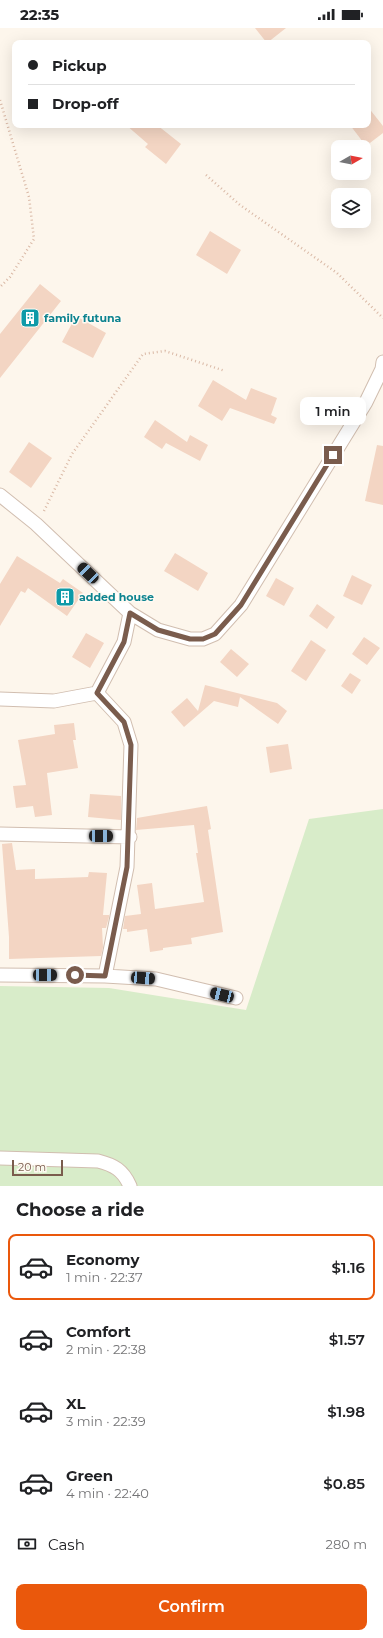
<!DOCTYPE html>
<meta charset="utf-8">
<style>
body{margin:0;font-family:Montserrat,sans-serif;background:#f6f6f6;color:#202124;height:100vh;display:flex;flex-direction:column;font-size:15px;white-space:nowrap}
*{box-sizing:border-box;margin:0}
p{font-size:13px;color:#757577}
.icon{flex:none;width:22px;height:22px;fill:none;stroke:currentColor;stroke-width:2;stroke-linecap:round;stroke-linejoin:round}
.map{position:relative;height:1158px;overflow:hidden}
.sheet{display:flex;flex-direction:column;background:#fff;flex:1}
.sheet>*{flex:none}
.banner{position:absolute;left:12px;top:12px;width:359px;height:88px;border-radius:8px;box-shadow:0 4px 16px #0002;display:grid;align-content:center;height:88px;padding:0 16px;background:#fff}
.needle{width:26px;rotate:81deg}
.buttons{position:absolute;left:331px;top:112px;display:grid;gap:8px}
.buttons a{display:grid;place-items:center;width:40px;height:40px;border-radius:8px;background:#fff;box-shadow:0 4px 16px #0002;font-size:20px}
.scale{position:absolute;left:12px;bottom:10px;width:51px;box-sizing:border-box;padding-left:4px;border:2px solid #7a5c4d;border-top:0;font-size:11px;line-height:14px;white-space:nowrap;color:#7a5c4d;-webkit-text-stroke:3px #fffaf3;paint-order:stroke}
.end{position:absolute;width:18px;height:18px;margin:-9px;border:5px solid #7a5c4d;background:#fff;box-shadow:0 0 0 2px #fff}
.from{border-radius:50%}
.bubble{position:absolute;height:28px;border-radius:8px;background:#fff;box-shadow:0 4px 16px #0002;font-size:13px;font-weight:600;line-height:28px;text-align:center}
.car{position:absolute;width:12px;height:24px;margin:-12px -6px;border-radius:5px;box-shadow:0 0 3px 1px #0007;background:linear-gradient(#222 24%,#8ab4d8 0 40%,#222 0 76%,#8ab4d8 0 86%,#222 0)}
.banner b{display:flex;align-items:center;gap:14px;height:38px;font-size:15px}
.banner b+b{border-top:1px solid #e0e0e0}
.banner i{width:10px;height:10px;background:#202124}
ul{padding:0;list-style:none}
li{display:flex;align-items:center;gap:12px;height:66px;margin:0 8px 6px;padding:0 8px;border:2px solid transparent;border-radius:8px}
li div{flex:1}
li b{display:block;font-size:15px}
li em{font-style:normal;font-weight:600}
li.on{border-color:#ea580c}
li>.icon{width:36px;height:36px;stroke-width:1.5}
h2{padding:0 16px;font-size:18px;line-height:48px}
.pay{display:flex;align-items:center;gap:10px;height:44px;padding:0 16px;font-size:15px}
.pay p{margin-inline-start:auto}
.primary-button{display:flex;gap:8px;margin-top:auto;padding:8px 16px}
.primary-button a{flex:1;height:46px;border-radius:8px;background:#ea580c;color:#fff;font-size:16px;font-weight:600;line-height:46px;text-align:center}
.status{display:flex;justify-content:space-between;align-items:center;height:28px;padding:0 20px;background:#fff;direction:ltr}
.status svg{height:11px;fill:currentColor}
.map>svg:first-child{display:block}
.green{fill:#d8ecc9}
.building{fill:#f3d5c3}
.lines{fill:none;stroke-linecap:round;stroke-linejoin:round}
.street-casing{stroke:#d1beb0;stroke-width:15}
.path{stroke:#d9b8a5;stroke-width:2.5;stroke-dasharray:1 3;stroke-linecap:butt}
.street{stroke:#fff;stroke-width:13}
.route{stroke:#7a5c4d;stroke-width:5}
.labels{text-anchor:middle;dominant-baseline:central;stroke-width:3;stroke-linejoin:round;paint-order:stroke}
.culture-label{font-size:11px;font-weight:bold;fill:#0d838f;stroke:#fffaf3;text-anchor:start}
</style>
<div class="status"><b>22:35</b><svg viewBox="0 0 49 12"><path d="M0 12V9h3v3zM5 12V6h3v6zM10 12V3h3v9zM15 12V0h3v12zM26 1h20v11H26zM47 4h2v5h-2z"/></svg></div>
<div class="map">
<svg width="383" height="1158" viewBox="0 0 383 1158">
<rect width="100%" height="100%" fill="#fdf6ec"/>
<!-- green -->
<path class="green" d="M383,781V1158H0V958L109,960L246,982L309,791Z"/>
<!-- building -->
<path class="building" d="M255,0H286L267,15Z
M368,79L383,98V105L366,118L350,97H368Z
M126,97H157L181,116L166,136L145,119L148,116Z
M210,203L241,222L227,246L196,227Z
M40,256L61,273L0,350V306Z
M76,288L106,305L93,330L62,314Z
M213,352L246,372L251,360L277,370L271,387L277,390L274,396L230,380L222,393L198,378Z
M155,392L187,414L190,407L208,417L200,433L166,415L162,421L144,409Z
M29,414L52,430L31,460L9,444Z
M377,417L383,418V477L365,473Z
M175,525L208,545L198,563L164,543Z
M17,528L60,555L63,551L83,565L67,588L28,560L25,565L21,563L0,598V556Z
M352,547L372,557L362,577L343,568Z
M276,550L294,560L284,578L266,568Z
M317,576L335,589L327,601L309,588Z
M86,605L104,615L90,640L72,629Z
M364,609L380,620L367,637L352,626Z
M311,612L326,622L306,653L291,643Z
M231,621L249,636L237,649L220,634Z
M350,645L361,652L352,666L341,658Z
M205,657L277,675L287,683L278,696L240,669L238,679L214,673L184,699L171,684L187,670L198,683Z
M74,695L76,712H73L78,740L47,745L52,787L35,789L33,778L16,780L13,758L26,757L18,712L55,706L54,697Z
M288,716L292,741L270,745L266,719Z
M90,766L121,768V792L88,789Z
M207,778L211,801L208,802L223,904L191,910L192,916L163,920V922L150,924L147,901L127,904V901H123L125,888L141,886L137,857L152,855L155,881L204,874L196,825H198L194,797L136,802L137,790Z
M12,815L16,842L35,841V851L88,849L89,844L107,845L103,887H109V889L106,900H102L103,919L101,928L9,931V909L2,816Z"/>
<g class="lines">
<!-- street casing -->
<g class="street-casing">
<path id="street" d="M0,467L36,496L130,585L158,602L190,611H203L215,606L241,577L366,374L382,341L383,334
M97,665L124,694L131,717L127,839L105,948
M0,671L54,673L97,665L124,614L130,585
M0,806L130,809
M0,947L105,948L156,951L236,970
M0,1130L98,1133C114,1137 123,1142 130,1158"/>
</g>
<!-- path -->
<path class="path" d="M0,72L29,169L34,211L10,249L0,259
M206,147L240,177L337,245L383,290
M44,483L72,426L143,326L165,323L225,343"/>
<!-- street -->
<use href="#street" class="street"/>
</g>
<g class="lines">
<!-- route -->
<path class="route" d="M75,947L105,948L127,839L131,717L124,694L97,665L124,614L130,585L158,602L190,611H203L215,606L241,577L333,427"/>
</g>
<!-- icons -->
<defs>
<g id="building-square" transform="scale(1)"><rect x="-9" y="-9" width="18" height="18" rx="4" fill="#0f9aa8" stroke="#fffaf3"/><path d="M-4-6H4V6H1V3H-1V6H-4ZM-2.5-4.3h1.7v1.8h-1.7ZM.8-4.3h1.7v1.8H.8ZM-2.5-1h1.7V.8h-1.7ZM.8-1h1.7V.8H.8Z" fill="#fff"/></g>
</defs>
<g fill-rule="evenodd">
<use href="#building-square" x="30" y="290"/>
<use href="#building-square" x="65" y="569"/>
</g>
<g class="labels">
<!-- culture labels -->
<g class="culture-label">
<text x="44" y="290">family futuna</text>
<text x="79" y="569">added house</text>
</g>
</g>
</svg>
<div class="buttons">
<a><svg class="needle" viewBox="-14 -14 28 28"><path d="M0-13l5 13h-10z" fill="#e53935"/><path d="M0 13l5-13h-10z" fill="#757577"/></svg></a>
<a><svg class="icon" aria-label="layers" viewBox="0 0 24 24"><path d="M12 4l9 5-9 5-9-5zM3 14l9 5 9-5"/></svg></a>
</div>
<div class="scale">20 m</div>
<i class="end from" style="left:75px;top:947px"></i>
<i class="end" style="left:333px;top:427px"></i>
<div class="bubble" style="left:300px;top:369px;width:66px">1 min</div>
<i class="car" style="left:88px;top:545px;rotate:314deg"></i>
<i class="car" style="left:101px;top:808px;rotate:91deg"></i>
<i class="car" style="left:45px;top:947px;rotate:90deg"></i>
<i class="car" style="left:143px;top:950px;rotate:94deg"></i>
<i class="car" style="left:222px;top:967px;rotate:284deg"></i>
<div class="banner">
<b><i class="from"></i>Pickup</b>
<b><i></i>Drop-off</b>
</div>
</div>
<section class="sheet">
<h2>Choose a ride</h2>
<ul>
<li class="on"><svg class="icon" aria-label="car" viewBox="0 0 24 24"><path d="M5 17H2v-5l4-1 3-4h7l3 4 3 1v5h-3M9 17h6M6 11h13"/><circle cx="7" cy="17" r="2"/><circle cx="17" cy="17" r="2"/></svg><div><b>Economy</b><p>1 min · 22:37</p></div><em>$1.16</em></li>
<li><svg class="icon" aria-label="car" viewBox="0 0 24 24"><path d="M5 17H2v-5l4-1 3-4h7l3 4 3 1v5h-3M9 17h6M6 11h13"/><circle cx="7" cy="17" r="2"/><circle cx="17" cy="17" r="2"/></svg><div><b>Comfort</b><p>2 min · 22:38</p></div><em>$1.57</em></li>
<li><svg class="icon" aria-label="car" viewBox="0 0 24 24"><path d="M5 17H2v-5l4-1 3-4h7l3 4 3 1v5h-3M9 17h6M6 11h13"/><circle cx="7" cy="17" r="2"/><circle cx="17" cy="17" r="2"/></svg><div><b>XL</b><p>3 min · 22:39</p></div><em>$1.98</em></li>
<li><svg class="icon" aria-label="car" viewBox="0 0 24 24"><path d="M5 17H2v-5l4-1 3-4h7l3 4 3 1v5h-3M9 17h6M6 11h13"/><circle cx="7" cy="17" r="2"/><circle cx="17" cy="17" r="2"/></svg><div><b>Green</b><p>4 min · 22:40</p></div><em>$0.85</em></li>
</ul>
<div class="pay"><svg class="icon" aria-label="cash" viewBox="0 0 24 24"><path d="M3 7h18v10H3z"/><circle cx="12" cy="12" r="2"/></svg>Cash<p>280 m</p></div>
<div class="primary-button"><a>Confirm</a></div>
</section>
